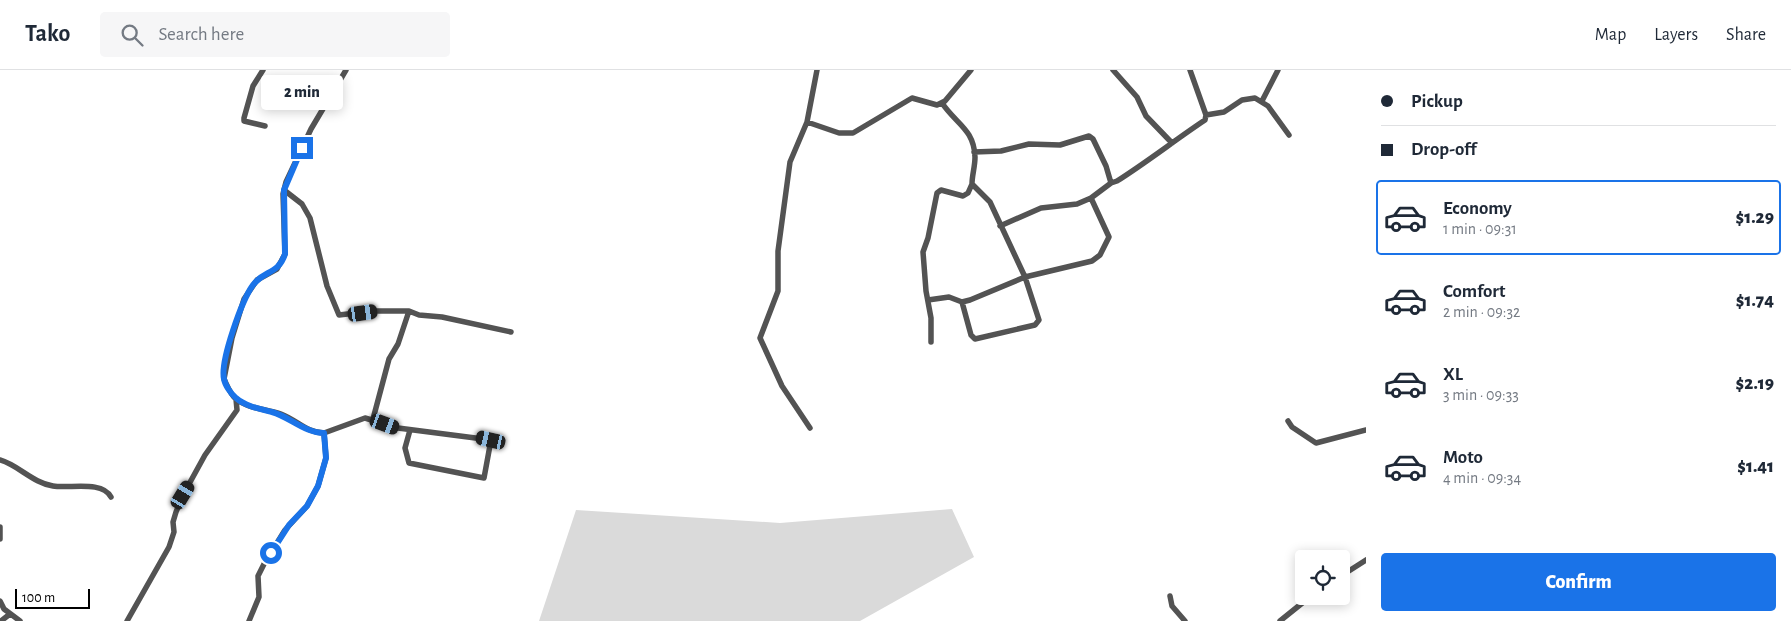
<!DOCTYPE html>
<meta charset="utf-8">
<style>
body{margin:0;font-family:"Alegreya Sans",sans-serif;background:#f6f6f7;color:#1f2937;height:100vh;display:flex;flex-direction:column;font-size:19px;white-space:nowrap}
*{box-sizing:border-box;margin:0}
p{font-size:16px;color:#747a83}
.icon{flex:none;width:28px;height:28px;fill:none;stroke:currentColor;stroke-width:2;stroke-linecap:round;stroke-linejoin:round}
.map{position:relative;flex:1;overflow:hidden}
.details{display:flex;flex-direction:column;background:#fff;width:425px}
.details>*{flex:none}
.top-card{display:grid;align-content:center;height:110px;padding:0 15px;background:#fff}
.tools{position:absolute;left:1295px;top:480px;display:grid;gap:10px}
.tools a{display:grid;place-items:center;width:55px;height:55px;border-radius:5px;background:#fff;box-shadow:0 2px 12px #0003;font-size:25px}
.scale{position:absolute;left:15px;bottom:12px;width:75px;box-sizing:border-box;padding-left:5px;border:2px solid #000;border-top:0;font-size:14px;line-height:18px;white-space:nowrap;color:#000;-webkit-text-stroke:4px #fff;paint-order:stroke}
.end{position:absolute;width:22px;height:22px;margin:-11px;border:6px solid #1a73e8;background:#fff;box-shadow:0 0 0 2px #fff}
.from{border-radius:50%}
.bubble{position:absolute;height:35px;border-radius:5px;background:#fff;box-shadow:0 2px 12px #0003;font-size:16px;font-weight:800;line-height:35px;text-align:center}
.car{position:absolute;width:15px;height:30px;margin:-15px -8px;border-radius:6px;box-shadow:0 0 4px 1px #0007;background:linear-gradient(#222 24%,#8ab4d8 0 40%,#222 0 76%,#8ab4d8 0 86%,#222 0)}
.top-card b{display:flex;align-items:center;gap:18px;height:48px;font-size:19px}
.top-card b+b{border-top:1px solid #e0e1e3}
.top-card i{width:12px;height:12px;background:#1f2937}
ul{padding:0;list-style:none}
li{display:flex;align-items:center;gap:15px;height:75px;margin:0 10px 8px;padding:0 5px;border:2px solid transparent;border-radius:5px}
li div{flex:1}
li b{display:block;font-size:19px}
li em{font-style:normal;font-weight:800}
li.active{border-color:#1a73e8}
li>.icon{width:45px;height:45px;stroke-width:1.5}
.cta{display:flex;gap:10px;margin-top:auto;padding:10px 15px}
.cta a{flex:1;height:58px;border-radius:5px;background:#1a73e8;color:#fff;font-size:20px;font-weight:800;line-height:58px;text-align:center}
header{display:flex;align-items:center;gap:30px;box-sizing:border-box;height:70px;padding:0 25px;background:#fff;border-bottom:1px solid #e0e1e3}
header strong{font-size:24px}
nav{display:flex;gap:28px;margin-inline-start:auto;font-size:18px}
.search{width:350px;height:45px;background:#f6f6f7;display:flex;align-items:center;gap:12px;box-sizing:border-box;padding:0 18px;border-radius:5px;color:#747a83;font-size:19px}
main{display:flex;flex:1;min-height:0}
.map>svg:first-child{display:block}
.green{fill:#dadada}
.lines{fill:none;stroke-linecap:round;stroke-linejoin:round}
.street{stroke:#535353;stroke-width:5.5}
.route{stroke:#1a73e8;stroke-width:6}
</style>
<header>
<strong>Tako</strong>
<div class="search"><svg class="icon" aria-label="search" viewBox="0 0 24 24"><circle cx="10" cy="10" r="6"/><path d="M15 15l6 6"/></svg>Search here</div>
<nav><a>Map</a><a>Layers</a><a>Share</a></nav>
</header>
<main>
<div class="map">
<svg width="1366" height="551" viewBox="0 0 1366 551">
<rect width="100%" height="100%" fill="#fff"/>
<!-- green -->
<path class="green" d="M952,439L974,487L860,551H539L576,440L780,453Z"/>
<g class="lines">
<!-- street -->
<path class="street" d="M263,0L253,16L244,48V51L265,56
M346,0L311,59L286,112L283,124L285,184L277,199L257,210L244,229L232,268L224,309C227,315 230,324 236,329C248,339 267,339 281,344C297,350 307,363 324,363L365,348L398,358L491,370L484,408L409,393L405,378L410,360
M1113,0L1137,27L1146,46L1172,73
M1262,31L1278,0
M942,33C956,54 974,59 975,87C975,97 972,105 972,114L990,132L1025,207L1039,250L1035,255L975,269L971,265L962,232
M1206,45L1224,42L1242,30L1255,28L1268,36L1289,65
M807,52L839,63H853L912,28L937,35L945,31L971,0
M974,82L1001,81L1029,74L1060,75L1089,66L1093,69L1106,96L1111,113
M284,120L302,134L310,148L327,216L339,245L373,241H409L419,245L442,247L511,262
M1000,156L1041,138L1077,134L1091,128L1111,113L1117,111C1147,92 1175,70 1205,50L1206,45L1190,0
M928,230L949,227L962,232L970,230L1025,207L1092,191L1100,185L1109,167L1091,128
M931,272V248L926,221L923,182L928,168L937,123L941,120L963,126L968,123L972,114
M373,349L389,289L398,274L409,241
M1288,351L1292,357L1316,373L1366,360
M810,358L782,316L760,268L778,221V181L790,92L807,52L817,0
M0,390C18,395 33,413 53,416C69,419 102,410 111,427
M0,457V469
M1341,506L1366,490
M1170,526L1172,536L1185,551
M0,531L4,539L20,551
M1,551L10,544
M127,551L169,477L174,462L173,452L176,442L183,425L205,385L237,340L236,329
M249,551L259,527L258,506L264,494L285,460L307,436L318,416L326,388L324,363
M1280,551L1311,526"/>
</g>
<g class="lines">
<!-- route -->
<path class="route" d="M271,483L289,455L307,436L318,416L326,388L324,363C305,363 290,347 272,342C260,339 245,336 236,328C231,324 225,315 224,309C220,291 242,230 253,215C264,200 278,205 285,184L284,120L302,78"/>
</g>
</svg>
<div class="tools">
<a><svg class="icon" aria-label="locate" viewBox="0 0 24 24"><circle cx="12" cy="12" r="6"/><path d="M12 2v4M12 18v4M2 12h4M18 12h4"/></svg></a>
</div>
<div class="scale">100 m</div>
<i class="end from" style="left:271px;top:483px"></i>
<i class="end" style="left:302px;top:78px"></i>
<div class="bubble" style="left:261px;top:5px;width:82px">2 min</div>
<i class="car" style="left:363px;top:243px;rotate:82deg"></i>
<i class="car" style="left:385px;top:354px;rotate:110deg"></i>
<i class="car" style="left:491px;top:370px;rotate:283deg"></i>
<i class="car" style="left:183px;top:425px;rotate:31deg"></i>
</div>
<section class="details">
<div class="top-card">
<b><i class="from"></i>Pickup</b>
<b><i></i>Drop-off</b>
</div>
<ul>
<li class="active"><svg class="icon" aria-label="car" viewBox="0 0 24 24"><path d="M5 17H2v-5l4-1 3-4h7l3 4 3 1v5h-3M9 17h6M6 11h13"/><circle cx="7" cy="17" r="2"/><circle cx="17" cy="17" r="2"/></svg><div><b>Economy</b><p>1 min · 09:31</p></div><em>$1.29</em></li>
<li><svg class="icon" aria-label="car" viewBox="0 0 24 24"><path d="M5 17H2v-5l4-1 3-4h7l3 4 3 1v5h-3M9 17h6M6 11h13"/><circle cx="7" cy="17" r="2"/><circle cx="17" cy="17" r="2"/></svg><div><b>Comfort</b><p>2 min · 09:32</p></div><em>$1.74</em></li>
<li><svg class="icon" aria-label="car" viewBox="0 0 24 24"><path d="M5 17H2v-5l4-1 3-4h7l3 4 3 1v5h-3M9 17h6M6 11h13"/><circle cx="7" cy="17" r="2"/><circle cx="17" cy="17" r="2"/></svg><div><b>XL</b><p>3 min · 09:33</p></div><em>$2.19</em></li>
<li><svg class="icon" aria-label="car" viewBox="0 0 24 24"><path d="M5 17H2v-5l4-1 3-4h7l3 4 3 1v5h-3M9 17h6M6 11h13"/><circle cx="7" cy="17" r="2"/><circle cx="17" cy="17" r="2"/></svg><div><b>Moto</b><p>4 min · 09:34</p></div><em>$1.41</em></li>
</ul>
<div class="cta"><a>Confirm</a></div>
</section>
</main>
